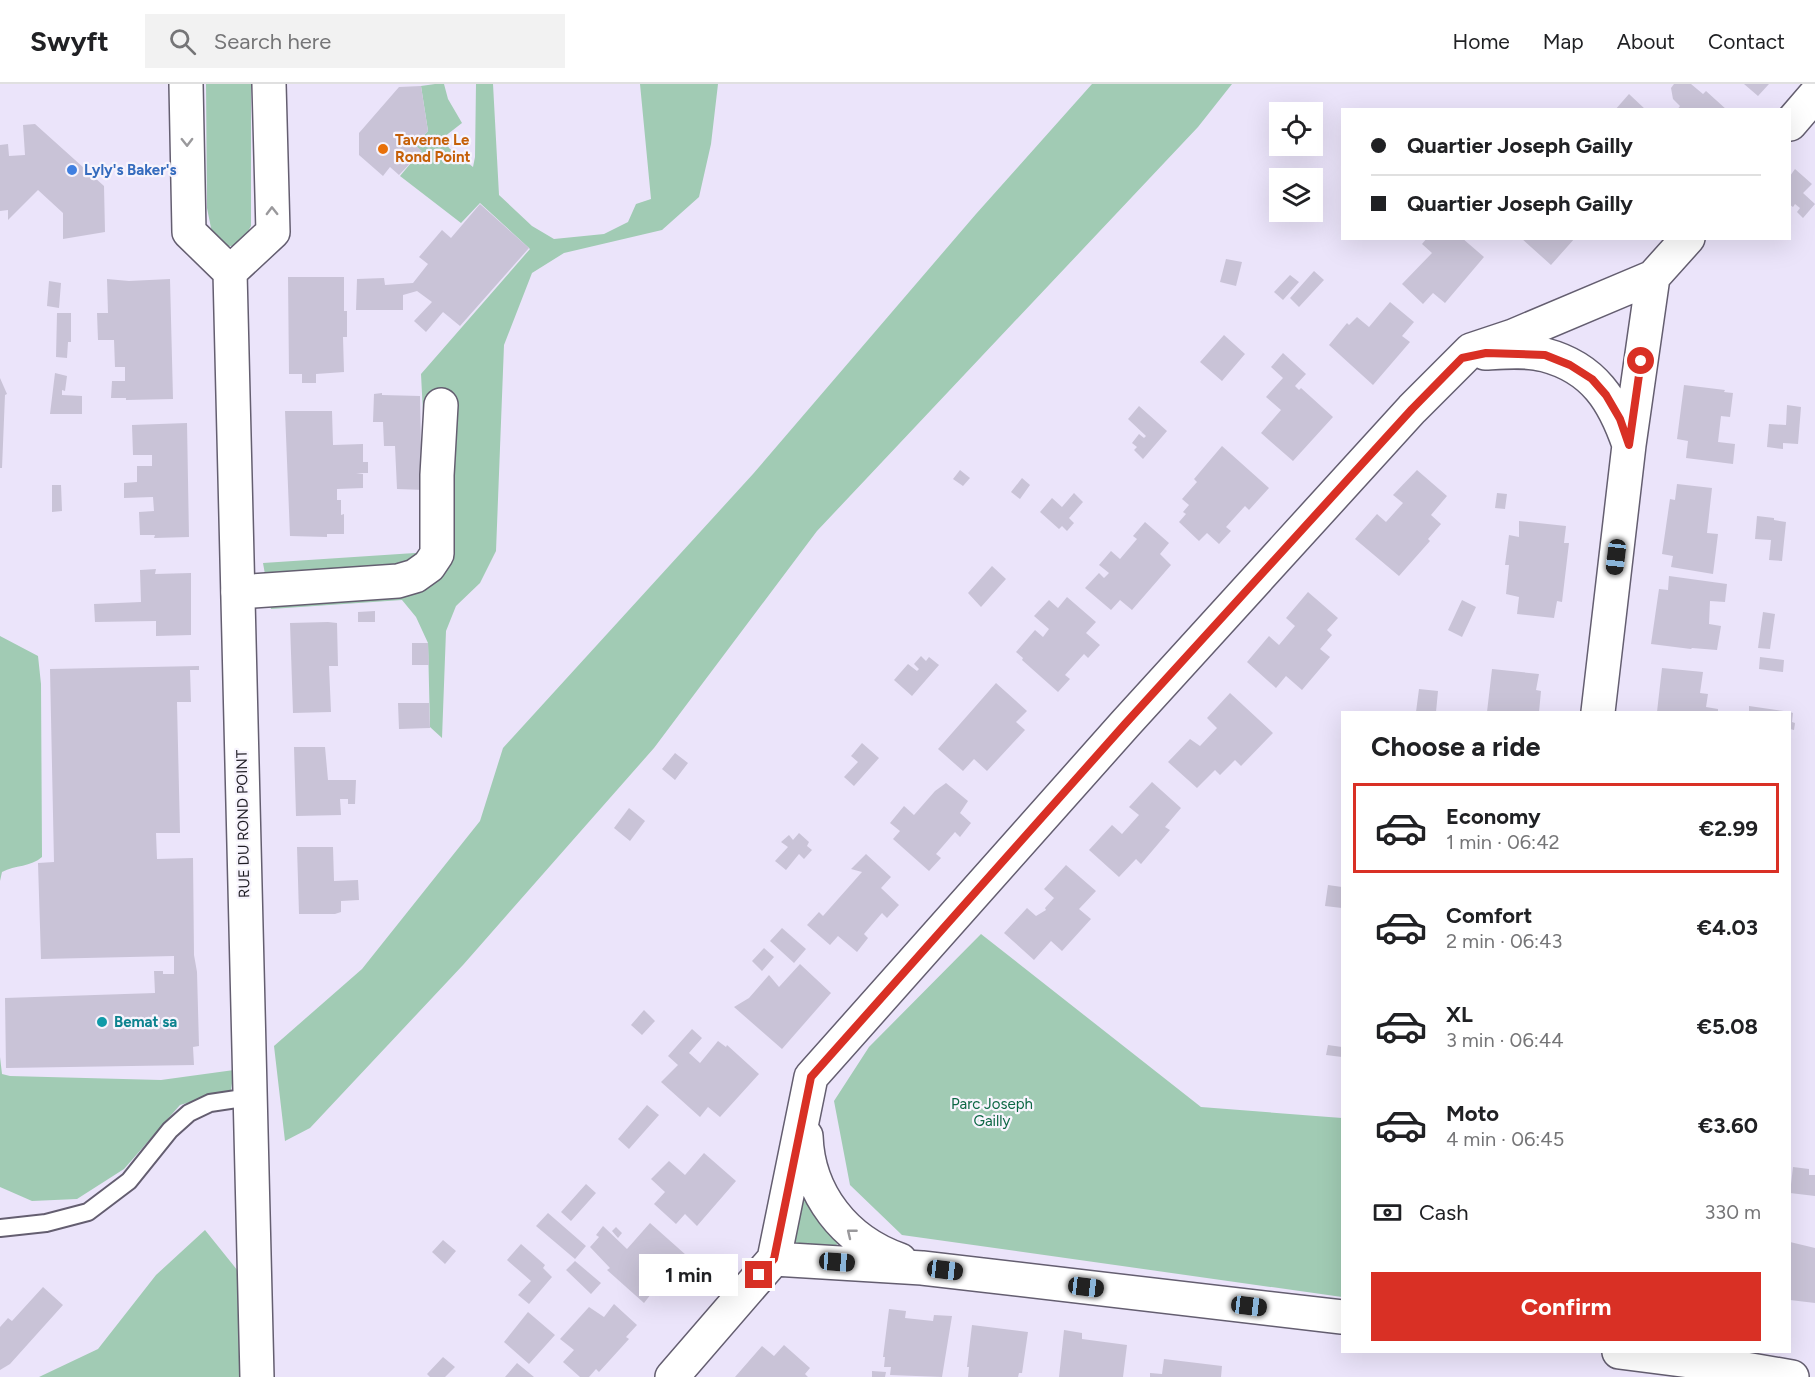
<!DOCTYPE html>
<meta charset="utf-8">
<style>
body{margin:0;font-family:Figtree,sans-serif;background:#f2f2f2;color:#202124;height:100vh;display:flex;flex-direction:column;font-size:22px;white-space:nowrap}
*{box-sizing:border-box;margin:0}
p{font-size:20px;color:#757577}
.icon{flex:none;width:33px;height:33px;fill:none;stroke:currentColor;stroke-width:2;stroke-linecap:round;stroke-linejoin:round}
.map{position:relative;flex:1;overflow:hidden}
.drawer{position:absolute;left:1341px;top:627px;width:450px;height:642px;display:flex;flex-direction:column;background:#fff;border-radius:0px;box-shadow:0 6px 24px #0002}
.drawer>*{flex:none}
.guide{position:absolute;left:1341px;top:24px;width:450px;height:132px;border-radius:0px;box-shadow:0 6px 24px #0002;display:grid;align-content:center;height:132px;padding:0 30px;background:#fff}
.controls{position:absolute;left:1269px;top:18px;display:grid;gap:12px}
.controls a{display:grid;place-items:center;width:54px;height:54px;border-radius:0px;background:#fff;box-shadow:0 6px 24px #0002;font-size:30px}
.end{position:absolute;width:27px;height:27px;margin:-14px;border:8px solid #d93025;background:#fff;box-shadow:0 0 0 3px #fff}
.from{border-radius:50%}
.bubble{position:absolute;height:42px;border-radius:0px;background:#fff;box-shadow:0 6px 24px #0002;font-size:20px;font-weight:700;line-height:42px;text-align:center}
.car{position:absolute;width:18px;height:36px;margin:-18px -9px;border-radius:8px;box-shadow:0 0 4px 2px #0007;background:linear-gradient(#222 24%,#8ab4d8 0 40%,#222 0 76%,#8ab4d8 0 86%,#222 0)}
.guide b{display:flex;align-items:center;gap:21px;height:57px;font-size:22px}
.guide b+b{border-top:2px solid #e0e0e0}
.guide i{width:15px;height:15px;background:#202124}
ul{padding:0;list-style:none}
li{display:flex;align-items:center;gap:18px;height:90px;margin:0 12px 9px;padding:0 18px;border:3px solid transparent;border-radius:0px}
li div{flex:1}
li b{display:block;font-size:22px}
li em{font-style:normal;font-weight:700}
li.on{border-color:#d93025}
li>.icon{width:54px;height:54px;stroke-width:1.5}
h2{padding:0 30px;font-size:27px;line-height:72px}
.pay{display:flex;align-items:center;gap:15px;height:66px;padding:0 30px;font-size:22px}
.pay p{margin-inline-start:auto}
.button{display:flex;gap:12px;margin-top:auto;padding:12px 30px}
.button a{flex:1;height:69px;border-radius:0px;background:#d93025;color:#fff;font-size:24px;font-weight:700;line-height:69px;text-align:center}
header{display:flex;align-items:center;gap:36px;box-sizing:border-box;height:84px;padding:0 30px;background:#fff;border-bottom:2px solid #e0e0e0}
header strong{font-size:28px}
nav{display:flex;gap:33px;margin-inline-start:auto;font-size:21px}
.search{width:420px;height:54px;background:#f2f2f2;display:flex;align-items:center;gap:15px;box-sizing:border-box;padding:0 21px;border-radius:0px;color:#757577;font-size:22px}
.map>svg:first-child{display:block}
.green{fill:#a1cbb4}
.building{fill:#c9c3d7}
.lines{fill:none;stroke-linecap:round;stroke-linejoin:round}
.service-casing{stroke:#645e70;stroke-width:20}
.minor-casing{stroke:#645e70;stroke-width:36}
.tertiary-casing{stroke:#645e70;stroke-width:36}
.service{stroke:#fff;stroke-width:16}
.minor{stroke:#fff;stroke-width:33}
.tertiary{stroke:#fff;stroke-width:33}
.oneway{stroke:#9a999c}
.route{stroke:#d93025;stroke-width:8}
.food-dot{fill:#e8710a;stroke:#f7f4fd;stroke-width:2}
.shop-dot{fill:#3f7fe0;stroke:#f7f4fd;stroke-width:2}
.culture-dot{fill:#0f9aa8;stroke:#f7f4fd;stroke-width:2}
.labels{text-anchor:middle;dominant-baseline:central;stroke-width:4.5;stroke-linejoin:round;paint-order:stroke}
.food-label{font-size:15px;font-weight:bold;fill:#c56008;stroke:#f7f4fd;text-anchor:start}
.shop-label{font-size:15px;font-weight:bold;fill:#366cbe;stroke:#f7f4fd;text-anchor:start}
.street-label{font-size:15px;fill:#1e1c23;stroke:#f7f4fd}
.culture-label{font-size:15px;font-weight:bold;fill:#0d838f;stroke:#f7f4fd;text-anchor:start}
.park-label{font-size:15px;fill:#0c6744;stroke:#f7f4fd}
</style>
<header>
<strong>Swyft</strong>
<div class="search"><svg class="icon" aria-label="search" viewBox="0 0 24 24"><circle cx="10" cy="10" r="6"/><path d="M15 15l6 6"/></svg>Search here</div>
<nav><a>Home</a><a>Map</a><a>About</a><a>Contact</a></nav>
</header>
<div class="map">
<svg width="1815" height="1293" viewBox="0 0 1815 1293">
<rect width="100%" height="100%" fill="#ebe4fa"/>
<!-- green -->
<path class="green" d="M206,0H251V142L240,162H227L212,149L207,124Z
M435,0H444L448,15L462,39L444,53L449,64L473,83L475,73L476,0H493L499,111L532,142L554,155L604,150L628,138L636,120L651,115L640,0H718L711,60L699,113L662,146L564,169L532,189L504,261L496,467L480,499L456,522L446,547L442,654L430,643L428,559L416,533L402,516L271,525L263,479L430,468L421,290L530,165L480,119L461,139L400,92L421,67L415,61L428,47L421,2Z
M1092,0H1232L1198,43L817,447L654,664L463,881L310,1044L285,1057L274,962L362,885L480,737L503,664L753,390L976,130Z
M0,552L38,572L41,600L42,773C31,783 15,781 2,788L0,797Z
M981,850L1201,1023L1342,1034V1213L902,1151L850,1101L834,1017L869,963Z
M0,973L2,990L10,992L161,996L234,986L231,1006L180,1021L124,1085L77,1115L32,1117L0,1103Z
M800,1085L843,1157L829,1165L794,1160L792,1105Z
M205,1146L242,1192L247,1293H39L98,1265L156,1191Z"/>
<!-- building -->
<path class="building" d="M1674,0H1691L1703,10L1706,7L1727,26H1677L1680,22L1673,15L1671,4Z
M1744,0H1769L1758,12Z
M421,2L428,47L415,61L422,67L399,91L390,83L383,92L359,71V49L399,3Z
M1629,10L1646,26H1615Z
M35,40L104,102L105,148L63,155V129L38,106L8,136V126L0,127V61L8,60L9,72L25,71L23,41Z
M1795,85L1812,100L1803,109L1815,120L1803,134L1797,128L1800,124L1795,120L1793,123L1790,121V92Z
M480,120L529,164L460,242L443,228L426,248L414,237L432,218L417,207L403,211V226H356L357,195L384,194L385,201L413,199L428,180L419,173L442,146L451,154Z
M1427,154H1462L1484,173L1445,219L1433,209L1423,220L1402,200L1432,169L1422,160Z
M1521,154H1575L1551,181Z
M1226,175L1242,178L1236,202L1220,198Z
M1314,187L1324,196L1299,223L1290,214Z
M1290,191L1299,198L1283,216L1274,208Z
M288,193H344V227H347V253H343L344,288L316,290V299H302V290H289Z
M107,195L129,197L170,195L173,315L126,316V314H111L112,297H125V283H115L114,256H98L97,229H108Z
M49,197L61,199L59,224L47,222Z
M1390,218L1414,238L1402,252L1410,258L1373,301L1329,261L1347,239L1349,241L1357,233L1369,243Z
M57,229H71V258H68L67,274L56,273Z
M1224,251L1245,270L1222,297L1200,278Z
M1283,269L1306,290L1295,302L1299,306L1301,304L1333,333L1293,377L1261,349L1281,326L1266,313L1283,294L1271,283Z
M55,289L67,292L65,307L62,306V311L82,312V330H50Z
M0,294L7,310L5,311L2,384H0Z
M1684,301L1725,306L1724,308L1733,309L1730,333L1721,332L1718,358L1735,360L1733,380L1686,374L1688,357L1677,355Z
M382,309V311L420,312L421,361L425,406L397,405L395,362H384L383,338H373L374,310Z
M1787,321L1801,323L1798,360L1783,359V365L1767,363L1769,340L1786,341Z
M1139,322L1167,347L1143,375L1134,366L1137,363L1132,359L1139,350L1144,354L1146,352L1128,335Z
M285,327H332L333,361L363,360V378H368V389H356L363,390V404L337,405V416H341V431L344,430V450H327V453L290,452Z
M187,339L189,453L154,454L155,451H140L139,428L154,427L153,413L124,414V399L137,398V382H152V371H133L132,341Z
M1222,362L1269,404L1249,426L1245,422L1226,443L1231,447L1219,460L1207,449L1199,457L1179,438L1186,430L1183,428L1189,421L1182,415L1197,398L1194,395Z
M960,386L970,394L963,402L953,395Z
M1417,386L1447,412L1431,431L1441,440L1428,455L1430,457L1399,492L1355,455L1377,430L1386,438L1403,419L1393,411Z
M1022,394L1030,401L1020,415L1011,408Z
M1677,400L1712,404L1707,449L1718,450L1713,490L1671,483L1673,472L1662,470L1670,415L1675,416Z
M52,401H61L62,427L52,428Z
M1074,409L1083,418L1069,434L1074,439L1067,447L1062,442L1059,445L1040,428L1052,414L1062,423Z
M1497,409L1507,410L1505,425L1495,424Z
M1757,432L1774,434V436L1786,438L1782,477L1769,476L1771,456L1755,455Z
M1519,437L1566,442L1564,459H1569L1562,518L1557,517L1554,534L1517,530L1519,513L1506,510L1509,481H1505L1509,451L1519,453Z
M1145,438L1169,459L1160,470L1171,481L1132,526L1120,516L1111,526L1085,504L1099,489L1104,494L1109,489L1099,481L1111,467L1120,475L1137,455L1133,452Z
M992,482L1006,495L981,523L968,509Z
M156,485L155,490L191,489V551L156,552V537L95,538L94,520L141,518L140,486Z
M1669,492L1727,500L1725,518L1710,517L1709,540L1721,542L1717,566L1692,564L1691,565L1651,560L1659,505L1668,506Z
M1308,508L1338,534L1327,546L1332,551L1320,565L1330,573L1302,606L1286,592L1276,604L1247,578L1269,552L1279,561L1295,542L1286,534Z
M1067,513L1096,538L1086,549L1100,561L1088,574L1084,570L1065,591L1070,595L1058,608L1022,576L1023,574L1016,568L1035,546L1043,553L1049,545L1034,532L1049,516L1058,524Z
M1462,516L1476,523L1462,553L1448,546Z
M375,527V538H358V528Z
M1763,528L1775,530L1770,565L1758,564Z
M328,538L337,539L338,582H329L331,628L293,629L290,539Z
M412,559H428L429,581H412Z
M921,572L926,577L929,573L939,581L912,612L894,596L908,580L917,587L919,585L914,580Z
M1760,573L1784,576L1783,588L1759,585Z
M199,582V586H190L191,618H177L180,749H156L157,775L193,774L194,871L197,888L199,962L193,963L194,981L6,984L5,914L155,909L154,887H163V890H174V872L41,875L38,779L54,778L50,585Z
M1662,584L1703,588L1700,609L1708,610L1706,623L1718,625V628H1657Z
M1492,585L1539,590L1536,606L1541,607L1539,628H1487Z
M996,599L1027,627L1016,638L1025,646L987,687L974,675L963,687L938,665Z
M1419,605L1438,607L1436,628H1416Z
M1230,609L1273,649L1241,682L1235,676L1220,691L1215,686L1197,704L1168,678L1190,655L1200,662L1217,644L1207,634Z
M398,619H429L430,644L399,645Z
M1749,622L1784,627V628H1749Z
M1790,628L1793,629L1792,638L1795,639L1794,646L1790,645Z
M862,659L879,674L854,702L844,693L858,678L851,672Z
M294,663H325L328,696H356L355,720H348V715H340L341,731L296,732Z
M675,669L688,679L675,696L662,685Z
M1152,698L1181,724L1165,743L1170,746L1141,780L1136,775L1119,793L1089,766L1112,741L1122,750L1139,731L1129,723Z
M946,699L968,717L960,729L971,739L960,753L955,748L936,770L941,774L929,787L893,755L900,747L890,739L904,722L914,731L935,707Z
M629,724L645,737L630,757L614,744Z
M799,749L809,758L807,762L812,766L804,775L799,770L786,786L775,777L788,763L781,758L789,751L793,756Z
M297,763H333L334,797L358,796L359,816L341,817V828L335,830H299Z
M866,770L891,793L881,804L899,821L887,834L882,829L864,850L868,854L857,868L838,852L830,861L807,841L819,828L823,832L862,788L851,785Z
M1066,781L1096,807L1079,825L1091,835L1062,867L1051,857L1034,876L1004,849L1027,824L1036,832L1046,826L1045,824L1054,814L1044,805Z
M1328,801L1342,803V824L1325,822Z
M782,844L806,865L794,879L770,857Z
M764,864L774,873L762,887L752,877Z
M800,880L831,909L782,965L734,923L749,914L769,891L779,903Z
M644,926L655,937L642,951L631,941Z
M692,945L702,954L689,969L700,979L718,957L726,963L727,961L759,990L720,1033L708,1023L700,1033L661,998L678,981L668,972Z
M1328,961L1342,963V973L1326,971Z
M647,1021L659,1031L629,1065L618,1055Z
M704,1069L736,1097L697,1142L685,1130L676,1140L654,1120L665,1108L651,1095L669,1077L685,1091Z
M1793,1083L1809,1085V1091H1815V1112L1790,1109Z
M586,1100L596,1109L571,1137L561,1128Z
M548,1129L586,1162L575,1175L536,1142Z
M650,1139L686,1171L675,1185L669,1180L651,1201L655,1205L644,1219L607,1186L610,1184L590,1163L599,1153L596,1151L603,1142L627,1165Z
M616,1143L622,1149L618,1154L612,1147Z
M443,1156L456,1167L445,1180L432,1168Z
M1790,1158L1815,1164V1219L1790,1216Z
M521,1160L545,1181L543,1184L552,1193L529,1220L518,1211L531,1197L507,1176Z
M575,1177L601,1199L591,1210L566,1186Z
M43,1203L63,1221L10,1280L0,1286V1243L8,1234L12,1237Z
M614,1220L637,1241L626,1253L629,1255L599,1288L596,1285L589,1293H580L563,1278L574,1266L560,1255L589,1223L604,1233Z
M889,1225L906,1227L905,1234L933,1237L934,1231L952,1232L942,1293L890,1291L891,1283H884L885,1273H883Z
M528,1228L555,1251L529,1280L504,1258Z
M972,1241L1028,1248L1022,1289H1019L1018,1293H968L969,1283H967Z
M1064,1246L1082,1249V1255L1127,1261L1123,1293H1059Z
M784,1261L810,1284L805,1290L808,1293H735L762,1262L774,1272Z
M443,1273L455,1283L445,1293H430L427,1290Z
M1164,1275L1222,1282L1221,1293H1150V1289L1162,1290Z
M517,1279L534,1293H505Z
M872,1287L886,1288L885,1293H872Z"/>
<g class="lines">
<!-- service casing -->
<g class="service-casing">
<path id="service" d="M0,1144L46,1139L88,1128L129,1097L170,1046L189,1029L210,1019L250,1013"/>
</g>
<!-- minor casing -->
<g class="minor-casing">
<path id="minor" d="M1790,40L1815,11
M1485,269C1504,268 1527,266 1545,271C1594,284 1614,317 1629,361
M238,508L398,497L415,492L429,482L437,470V391L441,321
M1598,628L1629,361L1653,193
M806,1052C808,1110 845,1157 900,1176
M774,1175L922,1184L1342,1233
M1619,1268L1722,1281L1792,1293
M672,1293L774,1175L811,993L1125,640L1412,325L1471,266L1513,252L1653,193L1688,154"/>
</g>
<!-- tertiary casing -->
<g class="tertiary-casing">
<path id="tertiary" d="M186,0L189,148L230,188L257,1293
M230,188L273,148L269,0"/>
</g>
<!-- service -->
<use href="#service" class="service"/>
<!-- minor -->
<use href="#minor" class="minor"/>
<!-- tertiary -->
<use href="#tertiary" class="tertiary"/>
</g>
<!-- one-way arrows -->
<defs><path id="oneway-chevron" d="M-2-3.5L2.5 0L-2 3.5" fill="none" stroke-width="1.6" stroke-linecap="round" stroke-linejoin="round" transform="scale(1.5)"/></defs>
<g class="oneway">
<use href="#oneway-chevron" transform="translate(187 58) rotate(89)"/>
<use href="#oneway-chevron" transform="translate(272 127) rotate(-91)"/>
<use href="#oneway-chevron" transform="translate(851 1149) rotate(-141)"/>
</g>
<g class="lines">
<!-- route -->
<path class="route" d="M759,1191L774,1175L811,993L1125,640L1412,325L1462,274L1486,269L1545,271L1570,281L1592,295L1606,311L1620,335L1629,361L1641,277"/>
</g>
<!-- markers -->
<circle class="food-dot" cx="383" cy="65" r="6"/>
<circle class="shop-dot" cx="72" cy="86" r="6"/>
<circle class="culture-dot" cx="102" cy="938" r="6"/>
<g class="labels">
<!-- food labels -->
<g class="food-label">
<text x="395" y="56">Taverne Le<tspan x="395" dy="17">Rond Point</tspan></text>
</g>
<!-- shop labels -->
<g class="shop-label">
<text x="84" y="86">Lyly's Baker's</text>
</g>
<!-- street labels -->
<g class="street-label">
<text transform="translate(243 740) rotate(-91)">RUE DU ROND POINT</text>
</g>
<!-- culture labels -->
<g class="culture-label">
<text x="114" y="938">Bemat sa</text>
</g>
<!-- park labels -->
<g class="park-label">
<text x="992" y="1020">Parc Joseph<tspan x="992" dy="17">Gailly</tspan></text>
</g>
</g>
</svg>
<div class="controls">
<a><svg class="icon" aria-label="locate" viewBox="0 0 24 24"><circle cx="12" cy="12" r="6"/><path d="M12 2v4M12 18v4M2 12h4M18 12h4"/></svg></a>
<a><svg class="icon" aria-label="layers" viewBox="0 0 24 24"><path d="M12 4l9 5-9 5-9-5zM3 14l9 5 9-5"/></svg></a>
</div>
<i class="end from" style="left:1641px;top:277px"></i>
<i class="end" style="left:759px;top:1191px"></i>
<div class="bubble" style="left:639px;top:1170px;width:99px">1 min</div>
<i class="car" style="left:1616px;top:473px;rotate:187deg"></i>
<i class="car" style="left:837px;top:1178px;rotate:94deg"></i>
<i class="car" style="left:945px;top:1186px;rotate:97deg"></i>
<i class="car" style="left:1086px;top:1203px;rotate:97deg"></i>
<i class="car" style="left:1249px;top:1222px;rotate:97deg"></i>
<div class="guide">
<b><i class="from"></i>Quartier Joseph Gailly</b>
<b><i></i>Quartier Joseph Gailly</b>
</div>
<section class="drawer">
<h2>Choose a ride</h2>
<ul>
<li class="on"><svg class="icon" aria-label="car" viewBox="0 0 24 24"><path d="M5 17H2v-5l4-1 3-4h7l3 4 3 1v5h-3M9 17h6M6 11h13"/><circle cx="7" cy="17" r="2"/><circle cx="17" cy="17" r="2"/></svg><div><b>Economy</b><p>1 min · 06:42</p></div><em>€2.99</em></li>
<li><svg class="icon" aria-label="car" viewBox="0 0 24 24"><path d="M5 17H2v-5l4-1 3-4h7l3 4 3 1v5h-3M9 17h6M6 11h13"/><circle cx="7" cy="17" r="2"/><circle cx="17" cy="17" r="2"/></svg><div><b>Comfort</b><p>2 min · 06:43</p></div><em>€4.03</em></li>
<li><svg class="icon" aria-label="car" viewBox="0 0 24 24"><path d="M5 17H2v-5l4-1 3-4h7l3 4 3 1v5h-3M9 17h6M6 11h13"/><circle cx="7" cy="17" r="2"/><circle cx="17" cy="17" r="2"/></svg><div><b>XL</b><p>3 min · 06:44</p></div><em>€5.08</em></li>
<li><svg class="icon" aria-label="car" viewBox="0 0 24 24"><path d="M5 17H2v-5l4-1 3-4h7l3 4 3 1v5h-3M9 17h6M6 11h13"/><circle cx="7" cy="17" r="2"/><circle cx="17" cy="17" r="2"/></svg><div><b>Moto</b><p>4 min · 06:45</p></div><em>€3.60</em></li>
</ul>
<div class="pay"><svg class="icon" aria-label="cash" viewBox="0 0 24 24"><path d="M3 7h18v10H3z"/><circle cx="12" cy="12" r="2"/></svg>Cash<p>330 m</p></div>
<div class="button"><a>Confirm</a></div>
</section>
</div>
